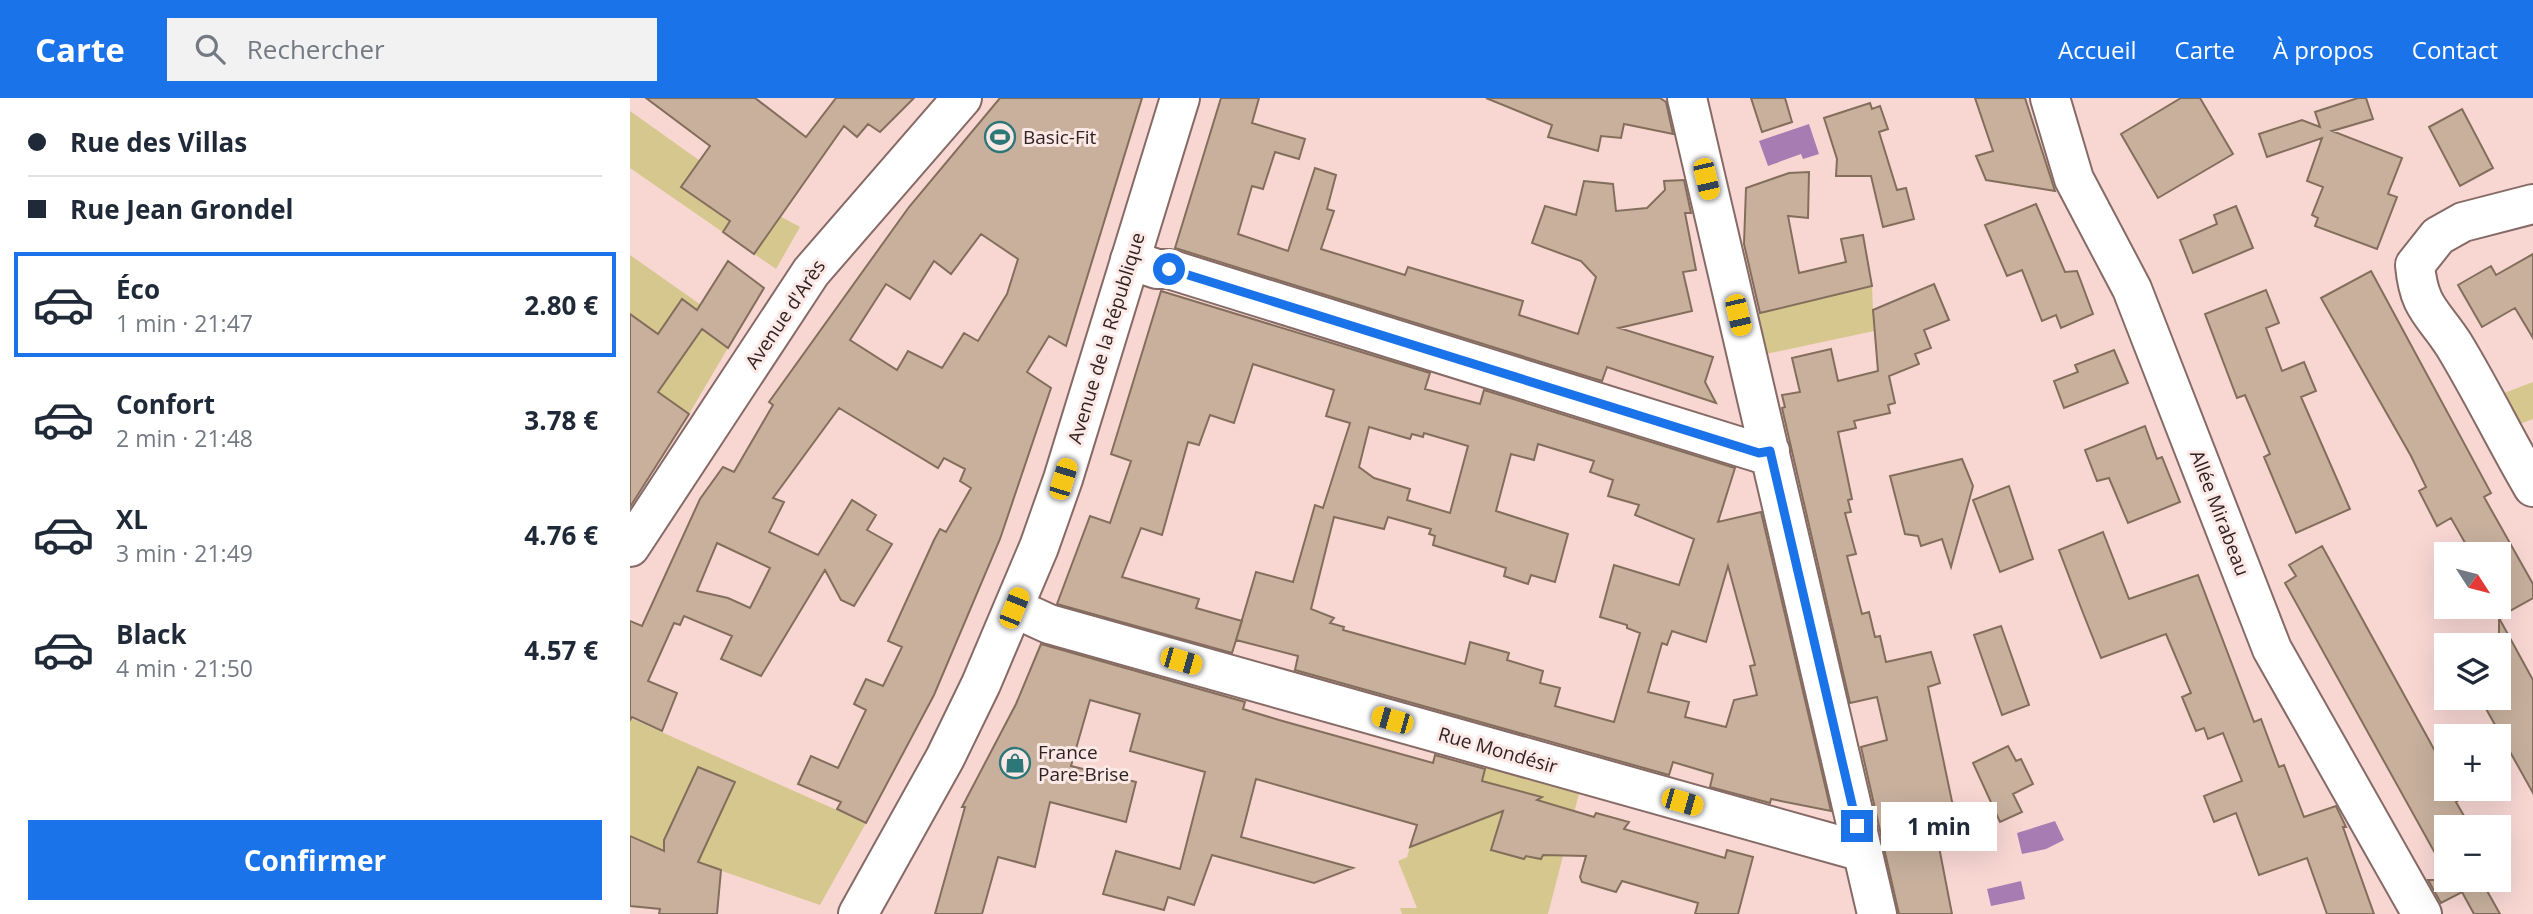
<!DOCTYPE html>
<html lang="fr">
<meta charset="utf-8">
<style>
body{margin:0;font-family:"Open Sans",sans-serif;background:#f2f2f3;color:#1f2937;height:100vh;display:flex;flex-direction:column;font-size:26px;white-space:nowrap}
*{box-sizing:border-box;margin:0}
p{font-size:23px;color:#747a83}
.icon{flex:none;width:38px;height:38px;fill:none;stroke:currentColor;stroke-width:2;stroke-linecap:round;stroke-linejoin:round}
.map{position:relative;flex:1;overflow:hidden}
.side{display:flex;flex-direction:column;background:#fff;width:630px}
.side>*{flex:none}
.guide{display:grid;align-content:center;height:154px;padding:0 28px;background:#fff}
.needle{width:46px;rotate:126deg}
.fabs{position:absolute;left:1804px;top:444px;display:grid;gap:14px}
.fabs a{display:grid;place-items:center;width:77px;height:77px;border-radius:0px;background:#fff;box-shadow:0 7px 28px #0002;font-size:35px}
.end{position:absolute;width:32px;height:32px;margin:-16px;border:9px solid #1a73e8;background:#fff;box-shadow:0 0 0 4px #fff}
.from{border-radius:50%}
.bubble{position:absolute;height:49px;border-radius:0px;background:#fff;box-shadow:0 7px 28px #0002;font-size:23px;font-weight:700;line-height:49px;text-align:center}
.car{position:absolute;width:21px;height:42px;margin:-21px -10px;border-radius:9px;box-shadow:0 0 5px 2px #0007;background:linear-gradient(#f5c518 24%,#345 0 40%,#f5c518 0 76%,#345 0 86%,#f5c518 0)}
.guide b{display:flex;align-items:center;gap:24px;height:66px;font-size:26px}
.guide b+b{border-top:2px solid #e0e1e3}
.guide i{width:18px;height:18px;background:#1f2937}
ul{padding:0;list-style:none}
li{display:flex;align-items:center;gap:21px;height:105px;margin:0 14px 10px;padding:0 14px;border:4px solid transparent;border-radius:0px}
li div{flex:1}
li b{display:block;font-size:26px}
li em{font-style:normal;font-weight:700}
li.active{border-color:#1a73e8}
li>.icon{width:63px;height:63px;stroke-width:1.5}
.cta{display:flex;gap:14px;margin-top:auto;padding:14px 28px}
.cta a{flex:1;height:80px;border-radius:0px;background:#1a73e8;color:#fff;font-size:28px;font-weight:700;line-height:80px;text-align:center}
header{display:flex;align-items:center;gap:42px;box-sizing:border-box;height:98px;padding:0 35px;background:#1a73e8;color:#fff}
header strong{font-size:33px}
nav{display:flex;gap:38px;margin-inline-start:auto;font-size:24px}
.search{width:490px;height:63px;background:#f2f2f3;display:flex;align-items:center;gap:18px;box-sizing:border-box;padding:0 24px;border-radius:0px;color:#747a83;font-size:26px}
main{display:flex;flex:1;min-height:0}
.map>svg:first-child{display:block}
.green{fill:#d6c78e}
.water{fill:#a67cb2}
.building{fill:#c8b09d;stroke:#836e5c;stroke-width:2;fill-rule:evenodd}
.lines{fill:none;stroke-linecap:round;stroke-linejoin:round}
.minor-casing{stroke:#866a66;stroke-width:42}
.major-casing{stroke:#866a66;stroke-width:42}
.minor{stroke:#fff;stroke-width:38}
.major{stroke:#fff;stroke-width:38}
.route{stroke:#1a73e8;stroke-width:9}
.labels{text-anchor:middle;dominant-baseline:central;stroke-width:6;stroke-linejoin:round;paint-order:stroke}
.poi-label{font-size:19px;fill:#2f2321;stroke:#fce8e5;text-anchor:start}
.street-label{font-size:19px;fill:#2f2321;stroke:#fce8e5}
</style>
<header>
<strong>Carte</strong>
<div class="search"><svg class="icon" aria-label="search" viewBox="0 0 24 24"><circle cx="10" cy="10" r="6"/><path d="M15 15l6 6"/></svg>Rechercher</div>
<nav><a>Accueil</a><a>Carte</a><a>À propos</a><a>Contact</a></nav>
</header>
<main>
<section class="side">
<div class="guide">
<b><i class="from"></i>Rue des Villas</b>
<b><i></i>Rue Jean Grondel</b>
</div>
<ul>
<li class="active"><svg class="icon" aria-label="car" viewBox="0 0 24 24"><path d="M5 17H2v-5l4-1 3-4h7l3 4 3 1v5h-3M9 17h6M6 11h13"/><circle cx="7" cy="17" r="2"/><circle cx="17" cy="17" r="2"/></svg><div><b>Éco</b><p>1 min · 21:47</p></div><em>2.80 €</em></li>
<li><svg class="icon" aria-label="car" viewBox="0 0 24 24"><path d="M5 17H2v-5l4-1 3-4h7l3 4 3 1v5h-3M9 17h6M6 11h13"/><circle cx="7" cy="17" r="2"/><circle cx="17" cy="17" r="2"/></svg><div><b>Confort</b><p>2 min · 21:48</p></div><em>3.78 €</em></li>
<li><svg class="icon" aria-label="car" viewBox="0 0 24 24"><path d="M5 17H2v-5l4-1 3-4h7l3 4 3 1v5h-3M9 17h6M6 11h13"/><circle cx="7" cy="17" r="2"/><circle cx="17" cy="17" r="2"/></svg><div><b>XL</b><p>3 min · 21:49</p></div><em>4.76 €</em></li>
<li><svg class="icon" aria-label="car" viewBox="0 0 24 24"><path d="M5 17H2v-5l4-1 3-4h7l3 4 3 1v5h-3M9 17h6M6 11h13"/><circle cx="7" cy="17" r="2"/><circle cx="17" cy="17" r="2"/></svg><div><b>Black</b><p>4 min · 21:50</p></div><em>4.57 €</em></li>
</ul>
<div class="cta"><a>Confirmer</a></div>
</section>
<div class="map">
<svg width="1903" height="816" viewBox="0 0 1903 816">
<rect width="100%" height="100%" fill="#f8d7d3"/>
<!-- green -->
<path class="green" d="M0,13L142,114L170,129L146,171L0,70Z
M0,157L108,233L59,316L0,274Z
M1242,189L1244,233L1136,256L1127,216Z
M1903,284V321L1885,328L1869,297Z
M0,620L236,725L190,807L34,753L0,737Z
M858,662L951,688L918,816H772L770,810H787L768,763L777,759L780,749L846,704Z"/>
<!-- water -->
<path class="water" d="M1179,26L1189,56L1173,61L1171,56L1138,68L1129,43Z
M1425,723L1434,742L1416,751L1392,756L1387,735Z
M1391,783L1395,801L1361,808L1357,791Z"/>
<!-- building -->
<path class="building" d="M16,0H125L176,39L206,0H284L250,34L238,26L227,39L214,28L124,156L93,134L100,123L51,89L80,48Z
M370,0H512L436,248L419,238L397,274L421,290L370,441L304,597L236,725L207,711L211,704L168,686L181,658L208,670L236,612L224,606L236,581L253,588L272,549L258,543L304,442L310,431L316,434L341,390L330,383L335,371L314,360L308,370L209,310L143,400L154,404L139,434L188,457L222,402L246,417L237,432L262,446L224,508L211,502L195,472L131,578L91,561L102,538L54,518L50,527L44,525L18,583L47,595L32,633L2,619L0,622V523L12,528L70,401L93,369L104,374L143,307L139,304L279,109ZM351,136L388,161L377,196L348,243L334,235L312,270L278,253L267,272L220,242L256,186L280,201L304,163L321,176ZM87,445L140,470L120,510L98,500L67,493Z
M591,0H629L622,25L675,41L669,61L645,54L633,91L622,88L608,136L658,153L685,70L706,77L697,111L704,113L691,151L775,177L778,169L893,203L889,217L948,236L966,179L951,163L902,145L915,108L946,117L954,83L983,86L986,113L1017,110L1035,92L1034,83L1054,82L1061,115H1055L1066,172L1053,174L1062,213L989,230L1083,259L1075,284L1086,305L977,269L972,283L545,150Z
M856,0H1030L1036,4L1043,36L994,26L991,40L971,38L968,53L918,39L922,27Z
M1121,0H1155L1162,24L1132,34Z
M1345,0H1395L1425,93L1356,82L1346,58L1363,53Z
M1551,0H1570L1603,56L1528,100L1491,36Z
M1728,0H1736L1743,21L1702,33L1772,60L1758,96L1767,99L1747,151L1685,128L1688,120L1682,117L1693,89L1677,83L1692,40L1637,59L1629,36L1672,22L1690,29L1685,14Z
M1240,5L1242,11L1250,8L1258,31L1249,34L1267,92L1276,90L1284,121L1253,129L1241,78H1206L1207,61L1194,20Z
M1832,11L1863,70L1830,88L1799,29Z
M1179,74L1178,120L1158,118L1169,175L1216,164L1211,141L1233,137L1242,188L1130,215L1114,146L1116,90L1159,75Z
M1406,106L1435,174L1447,173L1463,216L1431,230L1426,217L1412,223L1392,172L1377,178L1355,127Z
M1606,108L1623,150L1563,175L1550,142L1587,126L1584,117Z
M1903,156V240L1885,210L1852,229L1828,187L1861,168L1866,177Z
M98,163L134,190L98,250L72,231L28,294L59,316L0,409V216L28,236L52,201L67,212Z
M1741,173L1861,395L1854,399L1903,486V500L1869,519V457H1842L1821,420L1807,428L1789,393L1796,389L1781,358L1691,200Z
M1304,186L1319,222L1294,232L1301,250L1285,256L1289,266L1259,278L1265,305L1258,307L1260,315L1224,323L1226,330L1208,334L1222,401L1218,402L1221,414L1215,415L1226,456L1217,458L1232,516L1239,514L1245,539L1250,538L1256,564L1301,554L1310,585L1298,589L1324,713L1303,718L1322,816H1269L1231,649L1257,642L1247,599L1220,605L1152,310L1155,309L1152,297L1170,294L1162,260L1201,251L1208,283L1248,273L1243,212Z
M1636,192L1649,225L1636,230L1652,273L1674,264L1686,293L1671,299L1720,411L1666,435L1634,359L1640,356L1615,297L1607,300L1575,216Z
M531,193L800,275L795,291L850,306L854,292L1105,370L1088,424L1131,414L1201,713L1141,701L1140,705L1080,689L1083,676L1043,664L1039,677L665,572L668,558L606,542L626,474L663,484L685,407L693,410L720,325L696,318L704,292L623,266L604,325L580,317L569,347L558,344L532,437L511,430L492,479L569,501L566,510L612,523L602,555L427,506L460,418L480,425L501,363L481,356ZM739,329L780,341L782,336L793,339L794,335L838,348L820,415L777,402L780,391L744,380L729,369ZM908,346L964,363L960,374L983,382L978,398L1009,407L1005,417L1064,441L1049,487L984,467L970,519L997,527V530L1010,535L984,624L925,608L930,590L910,585L913,573L877,562L879,555L840,544L835,566L713,532L714,529L700,525L704,520L681,511L704,419L754,431L758,419L801,431L799,436L805,438L803,447L876,470L874,478L898,486L901,477L925,484L938,436L866,413L881,356L904,362ZM1098,468L1125,567L1120,568L1127,597L1104,602L1096,629L1055,619L1059,604L1018,594L1032,545L1037,547L1042,533L1076,544Z
M1484,252L1498,285L1434,310L1424,283L1448,274L1445,267Z
M1515,328L1527,361L1532,359L1550,404L1498,425L1479,380L1467,383L1455,352Z
M1332,361L1343,388L1321,469L1312,441L1291,448L1288,438L1275,436L1260,378Z
M1379,388L1403,461L1370,474L1343,402Z
M1473,434L1499,501L1568,477L1624,624L1631,621L1649,669L1654,667L1674,719L1706,708L1716,729H1713L1744,816H1697L1677,760L1629,777L1606,715L1584,724L1574,698L1612,683L1593,635L1578,641L1574,630L1566,633L1552,599L1561,595L1536,536L1471,560L1453,515L1429,452Z
M1692,448L1816,673V691H1827L1832,700L1826,704L1841,730H1816V775L1655,485L1666,478L1659,467Z
M1869,520L1903,582V695L1850,600H1869Z
M1371,528L1399,607L1372,617L1344,537Z
M411,546L615,604L613,611L649,622L803,665L805,657L855,671L852,683L912,699L907,702L964,719L966,715L999,724L994,731L1095,760L1097,752L1123,759L1108,816H1065L1068,805L992,783L986,794L952,784L950,779L956,758L913,757L911,761L896,758L894,761L861,752L873,713L780,749L787,727L626,681L611,739L723,770L684,785L582,757L564,807L538,799L534,812L473,796L486,753L550,771L575,674L500,653L510,616L460,602L441,668L506,684L496,724L420,704L405,769L368,759L352,816H305L335,709H332L386,606Z
M1378,648L1386,663L1391,661L1403,686L1383,696L1392,714L1370,724L1343,665Z
M68,669L105,684L68,764L91,772L87,816H29L30,811L0,808V738L34,753V742Z
M1798,782H1851L1870,816H1844L1832,794L1811,805Z"/>
<g class="lines">
<!-- minor casing -->
<g class="minor-casing">
<path id="minor" d="M1057,0L1247,816
M1420,0L1444,81L1502,191L1642,551L1792,816
M1903,106L1833,124L1808,138L1785,167C1789,211 1803,214 1824,247C1852,293 1876,343 1903,389
M500,162L527,171H539L1130,355L1140,353
M384,510L419,526L1233,754"/>
</g>
<!-- major casing -->
<g class="major-casing">
<path id="major" d="M0,449L181,174L332,0
M228,816L315,660L351,586L409,449L433,381L550,0"/>
</g>
<!-- minor -->
<use href="#minor" class="minor"/>
<!-- major -->
<use href="#major" class="major"/>
</g>
<g class="lines">
<!-- route -->
<path class="route" d="M539,171L1129,355L1140,353L1227,728"/>
</g>
<!-- icons -->
<defs>
<g id="stadium-ring" transform="scale(1.575)"><circle r="9.5" fill="#fce8e5" stroke="#2d7779" stroke-width="1.5"/><path d="M0-5a6.5 5 0 1 0 0 10a6.5 5 0 1 0 0-10ZM-3.5-1.8h7v3.6h-7Z" fill="#2d7779"/></g>
<g id="shop-ring" transform="scale(1.575)"><circle r="9.5" fill="#fce8e5" stroke="#2d7779" stroke-width="1.5"/><path d="M-5-2.5h2.3a2.7 3.5 0 0 1 5.4 0H5L5.5 6h-11ZM-1.5-2.5h3a1.5 2.3 0 0 0-3 0Z" fill="#2d7779"/></g>
</defs>
<g fill-rule="evenodd">
<use href="#stadium-ring" x="370" y="39"/>
<use href="#shop-ring" x="385" y="665"/>
</g>
<g class="labels">
<!-- poi labels -->
<g class="poi-label">
<text x="393" y="39">Basic-Fit</text>
<text x="408" y="654">France<tspan x="408" dy="22">Pare-Brise</tspan></text>
</g>
<!-- street labels -->
<g class="street-label">
<text transform="translate(155 216) rotate(-56)">Avenue d'Arès</text>
<text transform="translate(476 240) rotate(-73)">Avenue de la République</text>
<text transform="translate(1590 415) rotate(69)">Allée Mirabeau</text>
<text transform="translate(868 652) rotate(16)">Rue Mondésir</text>
</g>
</g>
</svg>
<div class="fabs">
<a><svg class="needle" viewBox="-14 -14 28 28"><path d="M0-13l5 13h-10z" fill="#e53935"/><path d="M0 13l5-13h-10z" fill="#747a83"/></svg></a>
<a><svg class="icon" aria-label="layers" viewBox="0 0 24 24"><path d="M12 4l9 5-9 5-9-5zM3 14l9 5 9-5"/></svg></a>
<a>+</a>
<a>−</a>
</div>
<i class="end from" style="left:539px;top:171px"></i>
<i class="end" style="left:1227px;top:728px"></i>
<div class="bubble" style="left:1251px;top:704px;width:116px">1 min</div>
<i class="car" style="left:1076px;top:81px;rotate:167deg"></i>
<i class="car" style="left:1108px;top:217px;rotate:167deg"></i>
<i class="car" style="left:433px;top:381px;rotate:17deg"></i>
<i class="car" style="left:384px;top:510px;rotate:22deg"></i>
<i class="car" style="left:551px;top:563px;rotate:106deg"></i>
<i class="car" style="left:762px;top:622px;rotate:286deg"></i>
<i class="car" style="left:1052px;top:704px;rotate:106deg"></i>
</div>
</main>
